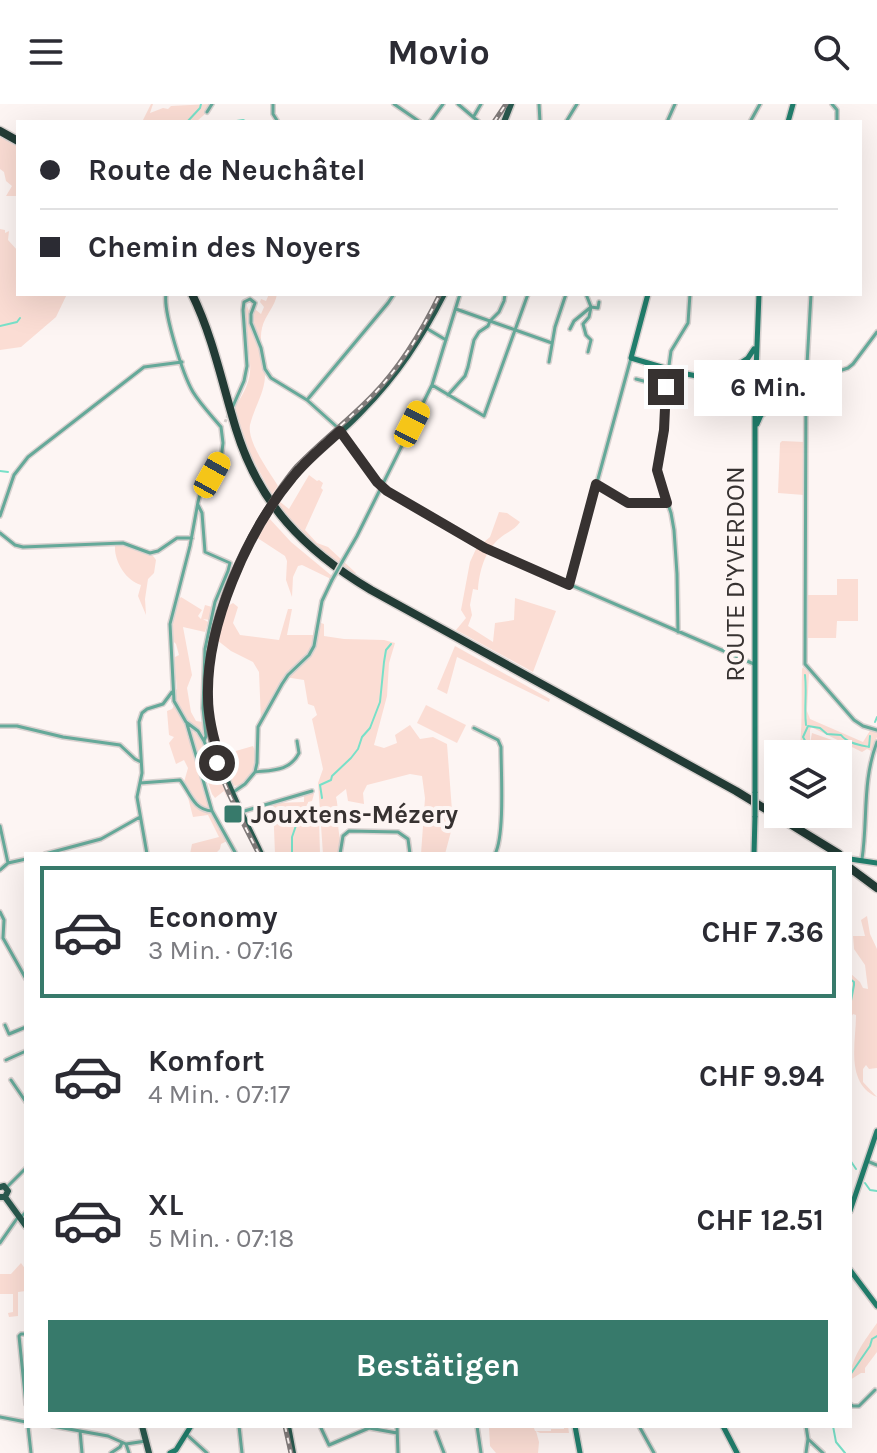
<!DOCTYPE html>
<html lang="de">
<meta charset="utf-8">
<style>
body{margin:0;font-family:Karla,sans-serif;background:#f2f2f3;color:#2b2b33;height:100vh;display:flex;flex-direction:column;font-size:30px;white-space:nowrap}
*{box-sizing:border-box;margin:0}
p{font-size:26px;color:#7c7c81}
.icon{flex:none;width:44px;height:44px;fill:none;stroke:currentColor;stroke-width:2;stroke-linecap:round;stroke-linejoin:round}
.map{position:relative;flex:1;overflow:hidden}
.sheet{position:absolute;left:24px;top:748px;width:828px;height:576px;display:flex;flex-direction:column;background:#fff;border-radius:0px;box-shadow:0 8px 32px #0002}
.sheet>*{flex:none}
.guide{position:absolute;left:16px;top:16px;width:846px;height:176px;border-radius:0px;box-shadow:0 8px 32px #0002;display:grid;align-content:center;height:176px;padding:0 24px;background:#fff}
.tools{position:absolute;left:764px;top:636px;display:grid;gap:16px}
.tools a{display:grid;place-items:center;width:88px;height:88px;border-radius:0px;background:#fff;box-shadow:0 8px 32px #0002;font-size:40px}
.end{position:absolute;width:36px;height:36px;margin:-18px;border:10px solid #373231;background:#fff;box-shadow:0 0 0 4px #fff}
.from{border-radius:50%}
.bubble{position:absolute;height:56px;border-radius:0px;background:#fff;box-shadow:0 8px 32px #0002;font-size:26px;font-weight:700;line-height:56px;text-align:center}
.car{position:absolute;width:24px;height:48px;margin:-24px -12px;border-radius:10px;box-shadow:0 0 6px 2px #0007;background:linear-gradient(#f5c518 24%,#345 0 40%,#f5c518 0 76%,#345 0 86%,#f5c518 0)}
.guide b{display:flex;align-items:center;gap:28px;height:76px;font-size:30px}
.guide b+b{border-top:2px solid #e1e1e2}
.guide i{width:20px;height:20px;background:#2b2b33}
ul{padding:14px 0 0;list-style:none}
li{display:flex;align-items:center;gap:24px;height:132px;margin:0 16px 12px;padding:0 8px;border:4px solid transparent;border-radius:0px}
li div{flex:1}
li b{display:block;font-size:30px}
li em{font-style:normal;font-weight:700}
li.current{border-color:#377a6b}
li>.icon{width:72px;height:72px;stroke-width:1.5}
.action{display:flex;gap:16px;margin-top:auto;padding:16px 24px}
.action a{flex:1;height:92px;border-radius:0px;background:#377a6b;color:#fff;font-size:32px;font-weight:700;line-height:92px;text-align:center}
header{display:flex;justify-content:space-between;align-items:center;height:104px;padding:0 24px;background:#fff;font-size:36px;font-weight:700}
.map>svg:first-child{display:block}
.green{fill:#fbddd4}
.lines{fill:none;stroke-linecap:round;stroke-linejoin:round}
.stream{stroke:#78e0c8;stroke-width:2}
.street-tunnel{stroke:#d5cecc;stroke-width:3;stroke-dasharray:3 1.5;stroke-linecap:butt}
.street-casing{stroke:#d9d2d0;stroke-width:6}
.secondary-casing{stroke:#d9d2d0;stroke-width:8}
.primary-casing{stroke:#d9d2d0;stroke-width:9}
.highway-casing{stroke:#d9d2d0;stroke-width:11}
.street{stroke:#65a999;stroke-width:3}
.secondary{stroke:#217e6c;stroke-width:5}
.primary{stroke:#29594e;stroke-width:6}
.highway{stroke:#223b35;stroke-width:8}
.rail-casing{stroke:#817b7a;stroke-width:5}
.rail{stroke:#fdf5f3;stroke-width:2;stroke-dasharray:6;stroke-linecap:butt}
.street-bridge-casing{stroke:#d9d2d0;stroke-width:6;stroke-linecap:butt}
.secondary-bridge-casing{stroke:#d9d2d0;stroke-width:8;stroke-linecap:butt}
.primary-bridge-casing{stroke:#d9d2d0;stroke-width:9;stroke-linecap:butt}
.street-bridge{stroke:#65a999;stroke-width:3}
.secondary-bridge{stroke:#217e6c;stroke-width:5}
.primary-bridge{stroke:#29594e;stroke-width:6}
.route{stroke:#373231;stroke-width:10}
.poi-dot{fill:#377a6b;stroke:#fdf5f3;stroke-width:3}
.labels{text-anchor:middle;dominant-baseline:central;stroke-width:8;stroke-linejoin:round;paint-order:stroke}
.street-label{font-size:26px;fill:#373231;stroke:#fdf5f3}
.poi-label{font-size:26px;font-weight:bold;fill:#373231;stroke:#fdf5f3;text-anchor:start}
</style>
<header><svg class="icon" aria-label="menu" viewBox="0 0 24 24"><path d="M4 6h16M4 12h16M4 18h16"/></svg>Movio<svg class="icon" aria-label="search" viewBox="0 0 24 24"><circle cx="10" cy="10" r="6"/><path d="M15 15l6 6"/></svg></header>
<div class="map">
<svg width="877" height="1349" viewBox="0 0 877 1349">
<rect width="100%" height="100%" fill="#fdf5f3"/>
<!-- green -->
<path class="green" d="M151,0H153L150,9L163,4L168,5L171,2L209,0L205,10L196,18H142Z
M0,33L18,43V92H6L12,82L6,77L4,68L0,65Z
M0,125L5,126V129L9,127L8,136L18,147V190H67L56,213L21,243L0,246Z
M269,190H277C275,203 265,211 262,224C258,240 267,256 265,273C264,290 254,304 250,321C247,338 269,367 278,382L272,391L249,348L234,305C241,293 249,281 250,268C252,246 240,223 247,202L249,207L252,209L256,206L261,210L264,203L260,198L261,195L266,197Z
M782,337L805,338L804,391L778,389L780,339Z
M309,371L317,377L319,376L323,379L321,384L323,386L305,426L317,439L328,443L356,469L354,471C325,450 300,428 276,400L279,397L289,405Z
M499,408L507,409L520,418C515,426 507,428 500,434C485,446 479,468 478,486L473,485L470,501L472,511L468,522L493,538L495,519L514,516L515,494L556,507L533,568L456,526L466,514L461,506L470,458L476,445L490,433Z
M268,413L291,438L332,472L331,475L302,461L298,462L293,473L292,493L286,476L287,457L285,452L256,433Z
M115,442C130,442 148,442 156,456L154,469L148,475L145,495L146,511L138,492L141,481C126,477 114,457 115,442Z
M837,475H858V517H837L836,534H808V491H837Z
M181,493L202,506L198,512L201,515L205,501L212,503L209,516L203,515L208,518L205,528L183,523L192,571L187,584L191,608L196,617L203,618C205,626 203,630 204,638C204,650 214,658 218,668C221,676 224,684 227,693V694L224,687L215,694L212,690L203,664L201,662L196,643H194L211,708L227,737L221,740L220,745L215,750H190L192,740L219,733L208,711L193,713L184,678L188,664L184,656L176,660L169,639L174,633L169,631L167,607L172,605L176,598L173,588L177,585L176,575L173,572L175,553L179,551L176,540L173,537C172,522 169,504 181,493Z
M233,499L238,503L233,519L240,531L279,536L288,505H292L287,531H313L315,520H318L319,526L321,519L324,520V532L344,535L384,536L395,539L389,559L387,592L374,641L384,644L397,639L395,631L410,621L420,635L433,633L447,640L453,720L445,750H421L425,694L422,672L410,670L367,681L363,689L364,700L348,697L346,685L336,693C339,705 337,717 339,729C340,736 341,742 341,750H323L318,679L323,665L312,615L317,611L314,602L308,600L304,576L285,573L261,617L259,568L253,558L231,547L217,536L226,503Z
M455,542L550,595L549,598L457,553L447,590L437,585Z
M803,563L809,569L807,607L810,615L863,638L871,625L877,627V633L871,647L867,645L862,648L811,623L810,626V640L812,629L832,636L829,650H799C803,622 801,594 802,565Z
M426,601L466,621L457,639L417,619Z
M253,642C261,658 254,679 235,682L231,679L222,651Z
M312,688L314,690L312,697L308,698V715H319L320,750H275L273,699L304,698V690Z
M867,812L870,830L877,845V964L869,965L866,961L863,965V978L877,993C845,979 856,938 856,911L853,910L850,915V869L860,878L863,884L868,885L865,861L854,845L853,832H865L861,816Z
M21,1159L26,1166V1187L18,1188V1212L9,1213L8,1209L13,1208V1190H0V1170H11Z
M877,1219V1248L865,1264V1269H861L850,1276C850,1255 865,1236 877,1219Z
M491,1322H530V1324H534L535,1327H551V1325H564V1322H568L569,1329H540L536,1327L539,1338L538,1349H496L490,1342L489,1323Z"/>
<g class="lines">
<!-- stream -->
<path class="stream" d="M187,18L200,4L201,0
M230,18L243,16L247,18
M0,222L17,218L20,214
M0,367L8,368
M805,571C807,589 804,604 806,621
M875,618L877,613
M805,650L807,640L803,633L808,622L820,624L827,630L841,631C847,639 860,641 869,643L870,632
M322,694L320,681L331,676L332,672L351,654L358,645L362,633L370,624L380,598L384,558L386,546L391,540
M292,750V733L299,713
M850,875L854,878V881L850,902
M850,1056L856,1065
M865,1079L870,1086L877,1087
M850,1271L870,1242L872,1235L877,1232
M833,1322L836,1338L845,1349"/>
<!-- street-tunnel -->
<path class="street-tunnel" d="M225,318L229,309"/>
<!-- street casing -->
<g class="street-casing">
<path id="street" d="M273,0V10L278,18
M394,0L420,18
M458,0L479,18
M539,0L540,18
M832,0L837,6V18
M207,8L212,0
M474,12L481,0
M430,18L443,0
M566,18L577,0
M667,18L675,0
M750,18L760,0
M166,190C163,208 183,271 193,288C201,301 212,312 221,323
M811,190L806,278L805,560L854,616L863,622L877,626
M456,205L552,239
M426,224L446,236
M570,225L574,217L591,203L586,190
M588,248L591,236L586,231L583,220L589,213L591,203L598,204L599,198
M549,258L555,223L566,190
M636,275L666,283
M432,281L484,312L528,190
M780,283L806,278L848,264L853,260L877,228
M448,291L465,272L468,263L474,236L479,228L488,222L490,217L499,208L504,197L505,190
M307,296L388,199L394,190
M233,302L244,277L247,262L243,206L244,198L250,195L255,199L251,210V219L261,244L265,265L271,274L307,296L337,323L377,378L387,387L485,444L754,560
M596,380L628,399H667
M198,401L202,409L205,448L230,459L228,467L215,498L205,545L203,604L206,632L204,637L212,657L217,659L221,658
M0,412L14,371L28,353L144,263L182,258
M0,429L15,441L23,443L123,439L150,449L158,447L177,434H192
M342,458L357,432L432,281L460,190
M569,481L631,254
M678,528L677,470L674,426L671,409L659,374L657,362L664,326L666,283L671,247L688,219L690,190
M187,620L212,707L236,750
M0,622H17L63,633L120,641L135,655L141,658
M474,624L498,636L501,643C501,667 505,731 495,750
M204,637L198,627L186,618L174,597L170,520L190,442L198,398L203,379L212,371L221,355L223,339L221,323
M255,668C273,666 290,667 299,649L297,637
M140,679L180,676C190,688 193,706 212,707
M232,689L245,680L255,668L257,659L258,623L282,580L288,571L309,551L314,542L322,497L332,476
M241,708L312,687
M0,722L8,759
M45,750L101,735L140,713
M147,750L137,693L142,669L139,618L142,609L147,605L163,600L172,588
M340,750L343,732L349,727L398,728L408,735L410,750
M862,755C868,716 862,677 877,638
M0,766L8,759L26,755
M0,808L4,816L3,834L26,875
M5,921L9,930L26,923
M6,956L26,947
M11,976L26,998
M867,1057L877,1061
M6,1084L26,1064
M20,1114L26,1108
M0,1139L18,1113
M26,1230H21L19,1232L26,1300
M850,1300L853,1302H859L875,1286
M0,1313L26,1318
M28,1322L31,1349
M52,1322L108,1332L126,1340L146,1337
M239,1322L242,1349
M320,1322L329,1341
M397,1322L398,1349
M477,1322L481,1349
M639,1322L654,1349
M806,1322L808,1335L806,1349
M80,1327L82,1349
M436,1328L444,1349
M186,1330L207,1349
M808,1335L823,1349
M126,1340L129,1349
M329,1341L369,1324L397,1329
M111,1349L120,1343L122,1339"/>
</g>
<!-- secondary casing -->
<g class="secondary-casing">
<path id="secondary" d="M788,18L793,0
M648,190L631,254L682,269
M739,260L748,254L754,245
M681,269L750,282
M734,280C735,271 734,259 747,261L752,269V283
M771.5 285a4.5 4.5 0 1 1 9 0a4.5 4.5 0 1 1-9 0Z
M757,320L761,311L774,301L776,289
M755,689V293L759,190
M754,750L755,712
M850,755L877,759
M850,1107L877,1027
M850,1166L877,1202
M575,1322L580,1349
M723,1322L737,1349
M170,1349L176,1346L191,1322"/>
</g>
<!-- primary casing -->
<g class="primary-casing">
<path id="primary" d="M504,18L511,0
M276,395C299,359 334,337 362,307C398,270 421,235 444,190
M261,750C242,710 220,669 211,626C196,552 229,473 266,411
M0,1083L4,1082L8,1087L5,1093H0
M5,1093L26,1122
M142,1322L149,1349
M288,1322L293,1349"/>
</g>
<!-- highway casing -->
<g class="highway-casing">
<path id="highway" d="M0,27L18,37
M192,190C213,233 222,279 236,325C259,400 304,446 371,486L736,687L839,750
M850,764L877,784"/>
</g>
<!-- street -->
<use href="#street" class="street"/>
<!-- secondary -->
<use href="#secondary" class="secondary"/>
<!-- primary -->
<use href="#primary" class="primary"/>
<!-- highway -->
<use href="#highway" class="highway"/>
<!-- rail casing -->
<g class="rail-casing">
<path id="rail" d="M494,18L506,0
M259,750C241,714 220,678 211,638C194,561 220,483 259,417C271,398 282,379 297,362C321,337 349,316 373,291C402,261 422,227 440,190
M285,1322L291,1349"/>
</g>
<!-- rail -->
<use href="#rail" class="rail"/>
<!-- street-bridge casing -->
<g class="street-bridge-casing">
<path id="street-bridge" d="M332,476L342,458"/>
</g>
<!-- secondary-bridge casing -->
<g class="secondary-bridge-casing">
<path id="secondary-bridge" d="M750,282L760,283
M755,712V689"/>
</g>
<!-- primary-bridge casing -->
<g class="primary-bridge-casing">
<path id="primary-bridge" d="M266,411L276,395"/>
</g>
<!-- street-bridge -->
<use href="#street-bridge" class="street-bridge"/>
<!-- secondary-bridge -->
<use href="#secondary-bridge" class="secondary-bridge"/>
<!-- primary-bridge -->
<use href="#primary-bridge" class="primary-bridge"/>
</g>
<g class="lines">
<!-- route -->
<path class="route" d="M217,659L221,658C214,637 208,616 208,593C206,522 247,428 292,374C306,356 324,342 340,327L377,378L387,387L485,444L569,481L596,380L628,399H667L657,366L664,326L666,283"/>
</g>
<!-- markers -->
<rect class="poi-dot" x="223" y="700" width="20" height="20" rx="4"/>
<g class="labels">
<!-- street labels -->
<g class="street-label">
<text transform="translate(735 470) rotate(-90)">ROUTE D'YVERDON</text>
</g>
<!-- poi labels -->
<g class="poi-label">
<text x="251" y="710">Jouxtens-Mézery</text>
</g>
</g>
</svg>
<div class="tools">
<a><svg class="icon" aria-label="layers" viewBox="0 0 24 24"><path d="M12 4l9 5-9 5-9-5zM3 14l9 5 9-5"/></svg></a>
</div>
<i class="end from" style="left:217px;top:659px"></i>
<i class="end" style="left:666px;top:283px"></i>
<div class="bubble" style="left:694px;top:256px;width:148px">6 Min.</div>
<i class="car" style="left:412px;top:320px;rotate:27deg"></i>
<i class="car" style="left:212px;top:371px;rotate:29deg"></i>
<div class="guide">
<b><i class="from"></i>Route de Neuchâtel</b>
<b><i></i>Chemin des Noyers</b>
</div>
<section class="sheet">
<ul>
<li class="current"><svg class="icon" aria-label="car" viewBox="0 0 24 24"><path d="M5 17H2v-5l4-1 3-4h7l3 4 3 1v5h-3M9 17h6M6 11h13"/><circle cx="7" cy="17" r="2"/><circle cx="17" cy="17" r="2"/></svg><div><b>Economy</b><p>3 Min. · 07:16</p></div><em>CHF 7.36</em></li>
<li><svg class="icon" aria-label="car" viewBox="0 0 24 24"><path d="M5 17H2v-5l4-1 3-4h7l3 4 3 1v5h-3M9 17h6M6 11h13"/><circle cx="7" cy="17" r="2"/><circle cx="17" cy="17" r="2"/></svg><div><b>Komfort</b><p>4 Min. · 07:17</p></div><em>CHF 9.94</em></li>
<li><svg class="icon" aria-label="car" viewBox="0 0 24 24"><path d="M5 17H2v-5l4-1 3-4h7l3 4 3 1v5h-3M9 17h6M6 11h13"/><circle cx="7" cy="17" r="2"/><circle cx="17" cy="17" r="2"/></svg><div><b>XL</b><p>5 Min. · 07:18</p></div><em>CHF 12.51</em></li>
</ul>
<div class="action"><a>Bestätigen</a></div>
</section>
</div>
